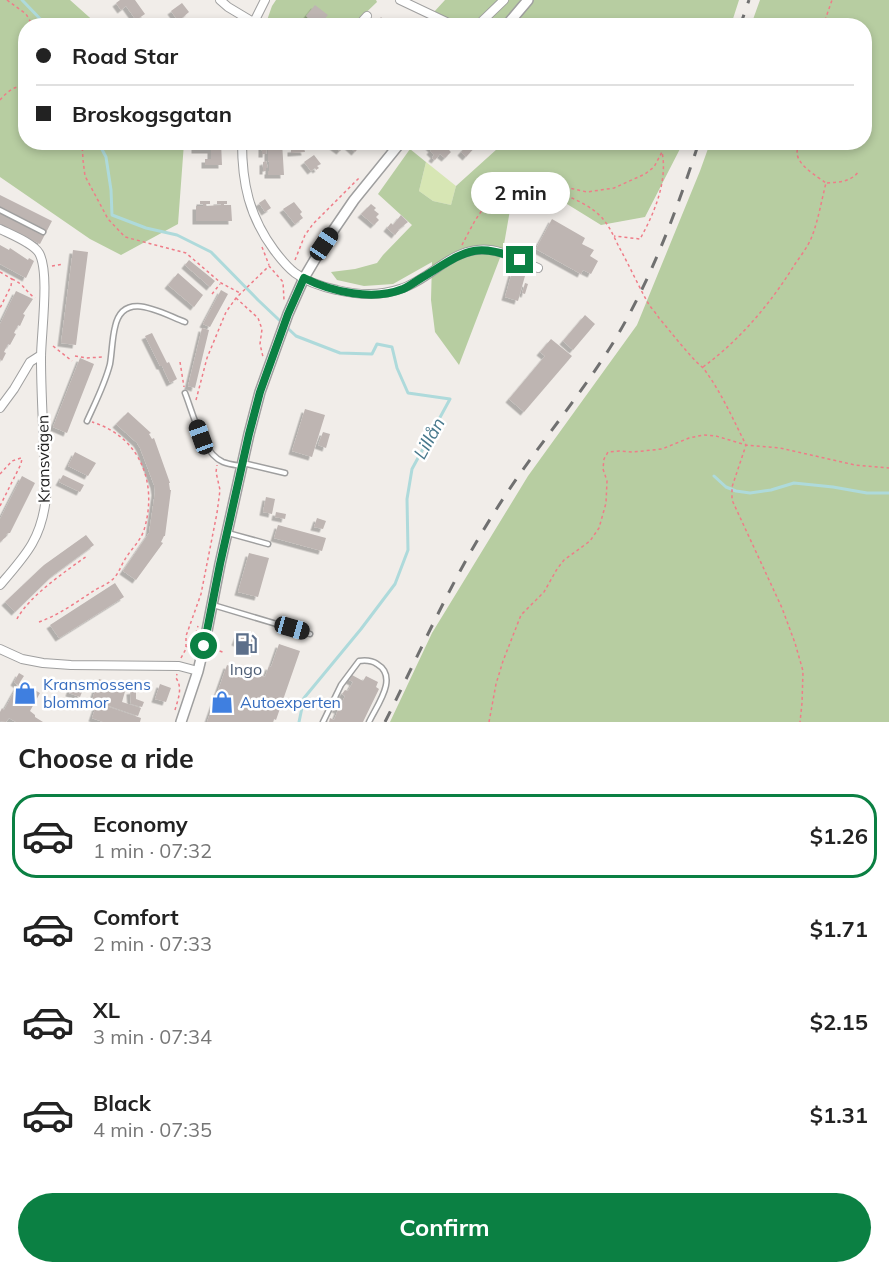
<!DOCTYPE html>
<meta charset="utf-8">
<style>
body{margin:0;font-family:Mulish,sans-serif;background:#f6f6f6;color:#222;height:100vh;display:flex;flex-direction:column;font-size:22px;white-space:nowrap}
*{box-sizing:border-box;margin:0}
p{font-size:20px;color:#767676}
.icon{flex:none;width:33px;height:33px;fill:none;stroke:currentColor;stroke-width:2;stroke-linecap:round;stroke-linejoin:round}
.map{position:relative;height:722px;overflow:hidden}
.drawer{display:flex;flex-direction:column;background:#fff;flex:1}
.drawer>*{flex:none}
.guide{position:absolute;left:18px;top:18px;width:854px;height:132px;border-radius:24px;box-shadow:0 3px 9px #0003;display:grid;align-content:center;height:132px;padding:0 18px;background:#fff}
.end{position:absolute;width:27px;height:27px;margin:-14px;border:8px solid #0b8043;background:#fff;box-shadow:0 0 0 3px #fff}
.from{border-radius:50%}
.bubble{position:absolute;height:42px;border-radius:21px;background:#fff;box-shadow:0 3px 9px #0003;font-size:20px;font-weight:700;line-height:42px;text-align:center}
.car{position:absolute;width:18px;height:36px;margin:-18px -9px;border-radius:8px;box-shadow:0 0 4px 2px #0007;background:linear-gradient(#222 24%,#8ab4d8 0 40%,#222 0 76%,#8ab4d8 0 86%,#222 0)}
.guide b{display:flex;align-items:center;gap:21px;height:57px;font-size:22px}
.guide b+b{border-top:2px solid #e0e0e0}
.guide i{width:15px;height:15px;background:#222}
ul{padding:0;list-style:none}
li{display:flex;align-items:center;gap:18px;height:84px;margin:0 12px 9px;padding:0 6px;border:3px solid transparent;border-radius:24px}
li div{flex:1}
li b{display:block;font-size:22px}
li em{font-style:normal;font-weight:700}
li.current{border-color:#0b8043}
li>.icon{width:54px;height:54px;stroke-width:1.5}
h2{padding:0 18px;font-size:27px;line-height:72px}
.primary-button{display:flex;gap:12px;margin-top:auto;padding:12px 18px}
.primary-button a{flex:1;height:69px;border-radius:36px;background:#0b8043;color:#fff;font-size:24px;font-weight:700;line-height:69px;text-align:center}
.map>svg:first-child{display:block}
.grass{fill:#d7e6b4}
.forest{fill:#b7cda1}
.lines{fill:none;stroke-linecap:round;stroke-linejoin:round}
.stream{stroke:#aedadb;stroke-width:3}
.building{fill:#beb5b2;filter:url(#shadow)}
.service-casing{stroke:#9f9f9f;stroke-width:7}
.minor-casing{stroke:#9f9f9f;stroke-width:10}
.tertiary-casing{stroke:#9f9f9f;stroke-width:12}
.path{stroke:#ef7c88;stroke-width:1.5;stroke-dasharray:3 3;stroke-linecap:butt}
.service{stroke:#fff;stroke-width:4}
.minor{stroke:#fff;stroke-width:8}
.tertiary{stroke:#fff;stroke-width:9}
.rail{stroke:#707070;stroke-width:3;stroke-dasharray:12 12;stroke-linecap:butt}
.route{stroke:#0b8043;stroke-width:8}
.labels{text-anchor:middle;dominant-baseline:central;stroke-width:5;stroke-linejoin:round;paint-order:stroke}
.street-label{font-size:16px;fill:#222;stroke:#fff}
.service-label{font-size:16px;fill:#4e5e75;stroke:#fff}
.shop-label{font-size:16px;fill:#366cbe;stroke:#fff;text-anchor:start}
.water-label{font-size:18px;font-style:italic;fill:#47788c;stroke:#fff}
</style>
<div class="map">
<svg width="889" height="722" viewBox="0 0 889 722">
<defs>
<filter id="shadow"><feDropShadow dx="-3.5" dy="3.5" stdDeviation="0" flood-color="#0004"/></filter>
</defs>
<rect width="100%" height="100%" fill="#f1ede9"/>
<!-- grass -->
<path class="grass" d="M426,162L456,186L451,205L433,201L419,191Z"/>
<!-- forest -->
<path class="forest" d="M0,0H70L98,25L26,26V142L184,143L178,224L121,255L90,239L0,177Z
M276,0H376L377,2L353,25L265,26L272,6Z
M445,0H739L731,25L421,26Z
M760,0H889V722H390L432,633L528,476L637,325L700,171L710,143L864,142V26L751,25Z
M492,143H683L645,217L601,225L554,196L513,193L503,250L459,365L435,332L431,300L432,262L393,284L364,286L337,280L331,272L355,269L377,263L383,255L412,225L378,194L410,149L426,162L419,191L433,201L451,205L456,186L497,149Z"/>
<g class="lines">
<!-- stream -->
<path class="stream" d="M22,0L47,26
M98,142L106,157L111,190L112,215L146,228L177,235L211,252L258,300L296,336L340,353L372,354L377,344L392,347L397,368L408,393L450,399L412,469L407,499L408,550L395,584L361,629L304,698L299,722
M714,476L726,487L736,491L750,493L771,490L794,483L833,487L867,493H889"/>
</g>
<!-- building -->
<path class="building" d="M120,0H135L145,14L136,20L126,6L121,10L116,3Z
M182,3L189,12L176,23L174,20L176,18L171,11Z
M315,5L328,15L319,26H316L306,16Z
M381,17L390,26H374Z
M195,142H221L222,165H205V159H211V150H195Z
M268,142H282L284,175H268V171H269V161L268,162Z
M336,142H360L362,144L355,152L346,144L340,151L333,146Z
M433,142H437L444,149L446,147L451,152L445,158L440,154L435,160L432,158L434,155L430,151L432,149L429,146Z
M470,142H472L476,146L466,157L461,152Z
M262,144H265V147H267L266,154H262Z
M304,148L305,152L291,153V149Z
M314,155L321,164L317,166L319,168L316,170L315,168L311,171L304,162Z
M266,161L268,168H266V171H263V162Z
M0,195L52,221L40,244L0,224Z
M265,199L271,208L265,212L259,203Z
M200,201H210V204H206V206L221,205V204H217V201H227V204H224V205H231L232,221H196V206H203V204H200Z
M294,202L302,212L300,214L303,218L295,224L283,209Z
M371,204L376,208L374,210L379,214L376,217L379,220L374,225L361,214Z
M401,215L408,222L398,230H399L395,235L387,228L391,223L393,225Z
M552,219L585,238L582,244L594,250L590,256L598,261L591,274L583,270L581,274L536,249Z
M0,245L9,250L10,248L28,260L29,258L34,261L26,278L0,264Z
M73,250L88,252L76,345L61,343Z
M189,260L215,281L210,287L185,265Z
M512,272L525,276L518,301L505,297Z
M178,273L203,295L194,307L168,285Z
M525,283L528,284L525,294L522,293Z
M221,290L228,294L210,327L203,324Z
M16,291L33,299L23,314L25,315L20,326L18,325L14,333L16,334L10,345L8,344L4,352L6,353L2,361L0,359V324Z
M585,315L595,324L573,350L563,341Z
M202,328L209,330L195,388L188,386Z
M152,333L167,363L169,362L177,379L170,383L162,366H160L145,336Z
M551,339L572,356L524,412L509,399L545,356L540,352Z
M80,358L94,364L67,433L53,427Z
M305,409L325,415L312,457L292,451Z
M128,412L151,433L149,434L152,439L154,438L170,483H169L170,490H171L165,536H164L161,542L163,543L136,580L123,571L149,533L155,492L154,485L140,448L137,443L116,424Z
M323,432L330,434L326,448L318,445Z
M75,452L96,463L88,476L68,466Z
M63,475L84,485L80,492L59,482Z
M22,476L35,483L10,533H8L6,535V537L0,542V519Z
M266,497L275,499L272,514L263,512Z
M276,512L286,514L285,519L275,517Z
M317,518L326,521L323,529L314,527Z
M278,525L326,538L322,551L274,538Z
M86,535L94,545L52,576L15,612L5,602L44,565Z
M249,553L269,558L258,597L238,592Z
M115,583L124,597L59,638L50,625Z
M238,634L255,639L252,648L235,642Z
M279,644L300,651L276,720L274,719L273,722H207L227,665L265,677L269,666L271,667Z
M19,673L24,676L20,682L40,693L30,711L35,715V717L43,722H16L9,718L6,722L0,721V712L2,708L4,710L18,685L14,682Z
M352,675L363,681L366,676L378,682L376,687L379,689L363,722H329L330,718L334,720L338,710L335,709L338,704L341,705L345,696L342,694L345,690L348,691L353,682L349,680Z
M99,679L126,688L122,702L141,708L138,716L92,700Z
M72,683L84,687L80,697L69,693Z
M160,684L171,688L166,702L155,699Z
M136,690V699L144,702L142,707L131,704L130,691Z
M97,703L141,718L140,722H103L92,718Z"/>
<g class="lines">
<!-- service casing -->
<g class="service-casing">
<path id="service" d="M0,210L43,232
M185,393C193,413 202,453 223,462C228,464 235,465 241,466
M87,421C95,403 105,384 110,364C112,352 112,339 115,327C123,289 161,313 185,322
M243,463L285,473
M228,533L268,544
M213,605L310,634
M323,722L341,685L359,661C366,660 371,660 377,664C399,677 377,705 369,722"/>
</g>
<!-- minor casing -->
<g class="minor-casing">
<path id="minor" d="M220,0L228,7L253,22
M400,0L455,26
M253,24L265,0
M358,26L367,16
M477,26L504,0
M242,142C242,183 249,216 274,250C280,258 287,267 295,273C307,282 323,287 337,290C358,295 380,296 400,289C427,281 448,253 477,250C498,247 519,260 538,268
M0,229C10,234 33,243 39,253C50,272 41,334 41,358C41,405 45,451 46,497C42,538 26,555 0,585
M0,408L14,389L30,362L41,355
M0,649L22,659L43,663L71,665L179,666L198,671"/>
</g>
<!-- tertiary casing -->
<g class="tertiary-casing">
<path id="tertiary" d="M506,26L528,0
M181,722L198,671L204,646L220,564L249,434L260,392L288,314L304,278L324,244L354,200L401,142"/>
</g>
<!-- path -->
<path class="path" d="M7,0L26,14L33,26
M823,26L832,0
M0,100C7,92 14,86 26,85
M82,142L83,160L85,176L108,219L125,237L186,253L221,283L240,293
M827,183C840,182 851,182 859,171
M518,187L536,184L556,185L587,192L614,188L645,174L654,167L662,152C668,181 654,214 640,239L614,236
M462,245C471,228 480,208 495,197C522,177 583,195 603,219C610,227 614,237 619,247C629,265 638,285 648,303C651,308 656,313 659,318C670,331 680,344 691,356C695,361 700,365 704,369C721,392 733,419 746,445L732,487V500L782,608L795,643L803,671L802,703L800,722
M262,247L269,265
M295,260L305,235L313,224L359,178
M52,266L63,264
M0,272L12,279L11,286L0,308
M12,279C24,284 26,292 35,298
M212,294L220,284
M236,298L258,318L262,329L260,344L263,357
M53,346L72,361
M75,356L86,358L103,357
M180,362L184,387
M703,367C740,340 771,303 795,264C800,257 806,249 810,241C818,223 821,202 826,183C817,176 798,166 797,153C797,151 798,145 799,142
M196,400L207,358L226,312L236,298L269,266L283,282L284,300
M0,474L12,461L21,458
M0,506L21,464L22,458
M17,619C29,596 66,571 87,556
M39,622C59,615 78,601 95,590C102,586 110,583 115,577C119,572 121,566 124,561C130,550 140,542 144,530C158,484 141,437 92,422
M186,647V636L201,594L217,513L220,490L216,472L217,465
M214,649L225,653
M181,658L187,647L193,643L198,626
M175,710C178,699 183,688 176,678L177,674
M489,722L496,684L503,661L521,615L544,592L557,569L564,560L590,541L599,528L606,503L607,481L603,469L604,459L608,452L619,451L633,452L662,449L689,438L703,435L716,436L746,445L780,448L855,465L889,468"/>
<!-- service -->
<use href="#service" class="service"/>
<!-- minor -->
<use href="#minor" class="minor"/>
<!-- tertiary -->
<use href="#tertiary" class="tertiary"/>
<!-- rail -->
<path class="rail" d="M740,26L749,0
M385,722C420,652 452,579 494,513C531,453 579,399 616,338C653,275 676,212 699,142"/>
</g>
<g class="lines">
<!-- route -->
<path class="route" d="M204,646L220,564L249,434L260,392L288,314L304,278C332,292 373,301 403,289C410,286 416,281 423,277C463,253 474,240 520,260"/>
</g>
<!-- icons -->
<defs>
<g id="fuel-bare" transform="scale(1.8)"><path d="M-5.5-6h7V0h2V4h1.3V-2.5L3-4.5l.8-.8L6-3V5H2.5V1h-1V6h-7ZM-4.2-4.7v3.2H.2V-4.7Z" fill="#5c6f8a" stroke="#fff" stroke-width="2.5" paint-order="stroke"/></g>
<g id="shop-bare" transform="scale(1.8)"><path d="M-5-2.5h2.3a2.7 3.5 0 0 1 5.4 0H5L5.5 6h-11ZM-1.5-2.5h3a1.5 2.3 0 0 0-3 0Z" fill="#3f7fe0" stroke="#fff" stroke-width="2.5" paint-order="stroke"/></g>
</defs>
<g fill-rule="evenodd">
<use href="#fuel-bare" x="246" y="644"/>
<use href="#shop-bare" x="25" y="693"/>
<use href="#shop-bare" x="222" y="702"/>
</g>
<g class="labels">
<!-- street labels -->
<g class="street-label">
<text transform="translate(43 459) rotate(-91)">Kransvägen</text>
</g>
<!-- service labels -->
<g class="service-label">
<text x="246" y="669">Ingo</text>
</g>
<!-- shop labels -->
<g class="shop-label">
<text x="43" y="684">Kransmossens<tspan x="43" dy="18">blommor</tspan></text>
<text x="240" y="702">Autoexperten</text>
</g>
<!-- water labels -->
<g class="water-label">
<text transform="translate(429 438) rotate(-61)">Lillån</text>
</g>
</g>
</svg>
<i class="end from" style="left:204px;top:646px"></i>
<i class="end" style="left:520px;top:260px"></i>
<div class="bubble" style="left:471px;top:172px;width:99px">2 min</div>
<i class="car" style="left:324px;top:244px;rotate:34deg"></i>
<i class="car" style="left:201px;top:437px;rotate:340deg"></i>
<i class="car" style="left:292px;top:628px;rotate:106deg"></i>
<div class="guide">
<b><i class="from"></i>Road Star</b>
<b><i></i>Broskogsgatan</b>
</div>
</div>
<section class="drawer">
<h2>Choose a ride</h2>
<ul>
<li class="current"><svg class="icon" aria-label="car" viewBox="0 0 24 24"><path d="M5 17H2v-5l4-1 3-4h7l3 4 3 1v5h-3M9 17h6M6 11h13"/><circle cx="7" cy="17" r="2"/><circle cx="17" cy="17" r="2"/></svg><div><b>Economy</b><p>1 min · 07:32</p></div><em>$1.26</em></li>
<li><svg class="icon" aria-label="car" viewBox="0 0 24 24"><path d="M5 17H2v-5l4-1 3-4h7l3 4 3 1v5h-3M9 17h6M6 11h13"/><circle cx="7" cy="17" r="2"/><circle cx="17" cy="17" r="2"/></svg><div><b>Comfort</b><p>2 min · 07:33</p></div><em>$1.71</em></li>
<li><svg class="icon" aria-label="car" viewBox="0 0 24 24"><path d="M5 17H2v-5l4-1 3-4h7l3 4 3 1v5h-3M9 17h6M6 11h13"/><circle cx="7" cy="17" r="2"/><circle cx="17" cy="17" r="2"/></svg><div><b>XL</b><p>3 min · 07:34</p></div><em>$2.15</em></li>
<li><svg class="icon" aria-label="car" viewBox="0 0 24 24"><path d="M5 17H2v-5l4-1 3-4h7l3 4 3 1v5h-3M9 17h6M6 11h13"/><circle cx="7" cy="17" r="2"/><circle cx="17" cy="17" r="2"/></svg><div><b>Black</b><p>4 min · 07:35</p></div><em>$1.31</em></li>
</ul>
<div class="primary-button"><a>Confirm</a></div>
</section>
